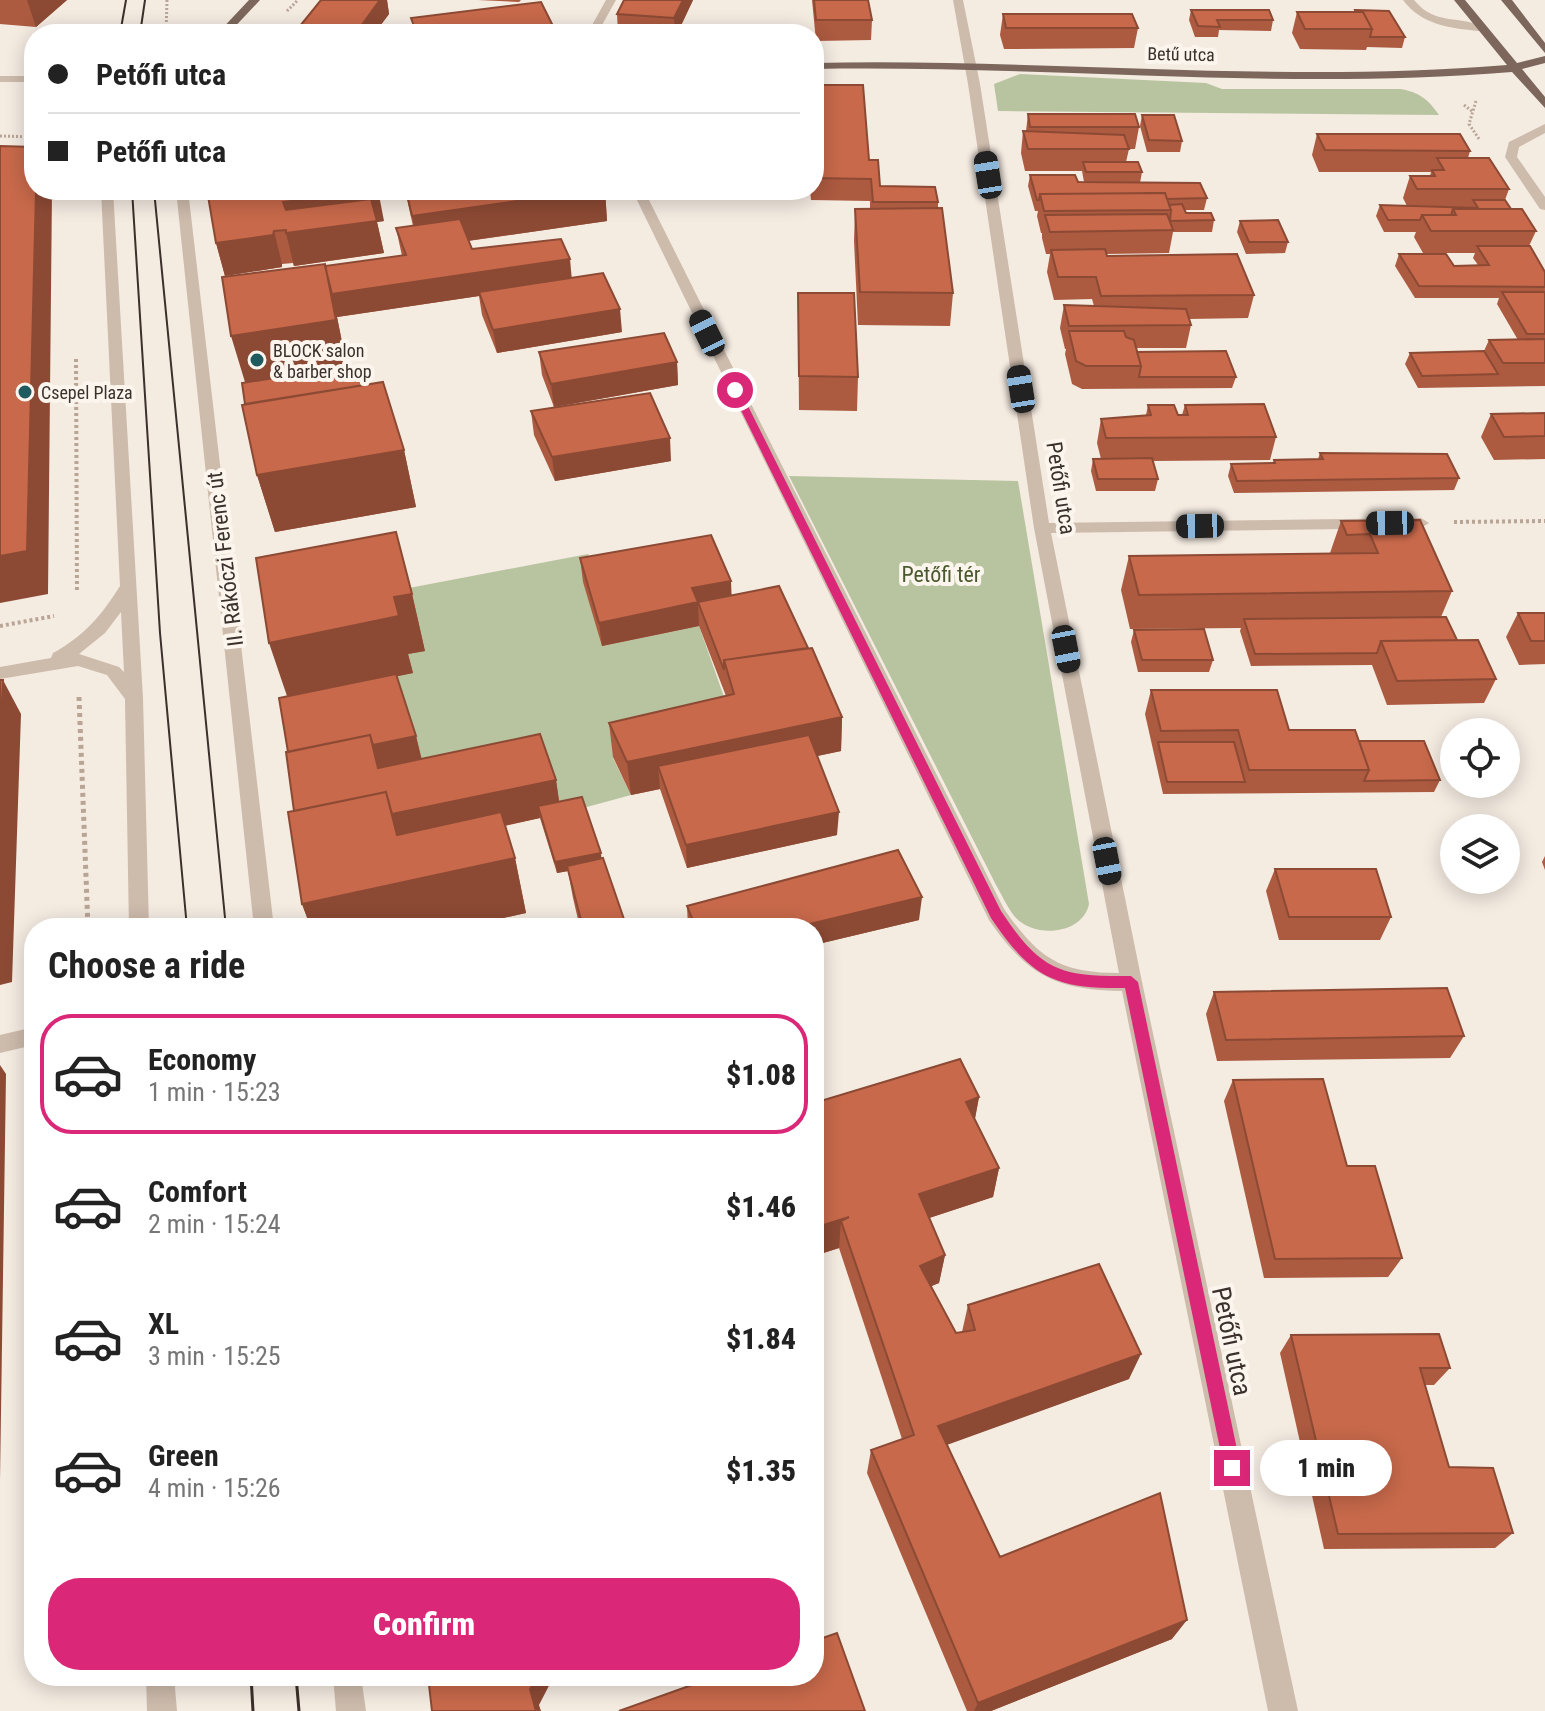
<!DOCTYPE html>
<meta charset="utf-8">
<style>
body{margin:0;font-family:"Roboto Condensed",sans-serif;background:#f6f6f6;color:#222;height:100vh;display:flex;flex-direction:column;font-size:30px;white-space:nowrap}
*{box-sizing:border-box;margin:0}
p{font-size:26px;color:#767676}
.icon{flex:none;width:44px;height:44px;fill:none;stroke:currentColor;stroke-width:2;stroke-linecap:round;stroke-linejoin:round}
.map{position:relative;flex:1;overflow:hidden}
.details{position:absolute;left:24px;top:918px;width:800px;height:768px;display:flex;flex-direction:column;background:#fff;border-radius:32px;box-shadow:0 4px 20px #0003}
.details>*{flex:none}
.banner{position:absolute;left:24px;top:24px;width:800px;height:176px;border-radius:32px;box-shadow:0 4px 20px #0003;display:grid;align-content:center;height:176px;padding:0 24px;background:#fff}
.buttons{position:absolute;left:1440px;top:718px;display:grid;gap:16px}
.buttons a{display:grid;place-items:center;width:80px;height:80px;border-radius:50%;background:#fff;box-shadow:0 4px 20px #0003;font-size:40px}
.end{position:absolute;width:36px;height:36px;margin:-18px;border:10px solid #db2777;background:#fff;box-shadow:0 0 0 4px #fff}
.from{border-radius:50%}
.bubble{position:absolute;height:56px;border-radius:28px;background:#fff;box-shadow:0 4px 20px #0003;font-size:26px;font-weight:800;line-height:56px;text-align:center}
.car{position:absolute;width:24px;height:48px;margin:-24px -12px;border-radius:10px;box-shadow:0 0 6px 2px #0007;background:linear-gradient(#222 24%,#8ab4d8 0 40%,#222 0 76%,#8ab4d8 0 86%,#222 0)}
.banner b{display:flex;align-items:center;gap:28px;height:76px;font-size:30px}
.banner b+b{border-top:2px solid #e0e0e0}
.banner i{width:20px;height:20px;background:#222}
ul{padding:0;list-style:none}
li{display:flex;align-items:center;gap:24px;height:120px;margin:0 16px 12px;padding:0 8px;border:4px solid transparent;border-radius:32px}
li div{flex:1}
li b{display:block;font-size:30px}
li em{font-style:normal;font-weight:800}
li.selected{border-color:#db2777}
li>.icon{width:72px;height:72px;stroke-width:1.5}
h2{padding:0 24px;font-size:36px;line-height:96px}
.action{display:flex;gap:16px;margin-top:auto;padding:16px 24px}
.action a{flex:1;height:92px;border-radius:32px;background:#db2777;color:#fff;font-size:32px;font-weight:800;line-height:92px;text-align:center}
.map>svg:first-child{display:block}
.green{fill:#b8c4a0}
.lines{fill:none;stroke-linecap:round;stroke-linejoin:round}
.path-far2{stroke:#b9a596;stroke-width:3;stroke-dasharray:2 2;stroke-linecap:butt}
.path-far1{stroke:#b9a596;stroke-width:4;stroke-dasharray:3 3;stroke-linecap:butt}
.path{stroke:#b9a596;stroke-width:5;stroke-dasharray:4 4;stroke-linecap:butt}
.minor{fill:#cdbbac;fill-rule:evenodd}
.major{fill:#7d675c;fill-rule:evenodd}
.tram-far1{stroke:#3b302b;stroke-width:2}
.tram{stroke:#3b302b;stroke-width:3}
.wall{fill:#ac5a40}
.shaded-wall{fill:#8c4a34}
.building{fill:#c8694b;stroke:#8c4a34;stroke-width:2}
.route{fill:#db2777}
.poi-dot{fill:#1f5a5e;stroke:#fbf5ee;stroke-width:3}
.labels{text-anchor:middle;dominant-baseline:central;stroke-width:8;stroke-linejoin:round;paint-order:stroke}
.far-street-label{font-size:18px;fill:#3b302b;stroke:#fbf5ee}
.far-poi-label{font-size:18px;fill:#3b302b;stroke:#fbf5ee;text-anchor:start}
.street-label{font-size:22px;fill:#3b302b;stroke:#fbf5ee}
.park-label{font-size:22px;fill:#4a5a2e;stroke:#fbf5ee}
.near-street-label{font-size:26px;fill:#3b302b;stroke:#fbf5ee}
</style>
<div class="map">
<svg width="1545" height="1711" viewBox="0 0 1545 1711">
<rect width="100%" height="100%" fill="#f4ebe1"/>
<!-- green -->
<path class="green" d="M1020,74L1206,83L1222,89H1400C1419,92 1428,99 1439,115L998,111L994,84Z
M789,476L1018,481L1089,904C1083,934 1036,939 1016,918C1008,909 1002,895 996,885Z
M588,554L600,579L602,646L699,626L735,728L613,758L631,795L561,814L422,760L397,676L408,654L425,650L409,588Z"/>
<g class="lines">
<!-- path-far2 -->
<path class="path-far2" d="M287,11L298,0
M166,34L167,0
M1476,101L1469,124L1479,139
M1464,105L1473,112
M0,136L34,137"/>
<!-- path-far1 -->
<path class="path-far1" d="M76,359L77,593
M1454,522L1545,521
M0,626L54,616"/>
<!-- path -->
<path class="path" d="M79,697L88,928"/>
<!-- minor -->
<path class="minor" d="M606,0H616L597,34H587Z
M953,0H963L980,84L1049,523L1421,518L1429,523L1421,528L1051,533L1142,982L1298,1711H1268L1122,991C1055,990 1027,975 989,920L632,190H644L1004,909C1038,957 1058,973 1119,973L1034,528L968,84Z
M1403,0H1414C1436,27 1461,14 1484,28L1479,31C1449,28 1422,25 1403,0Z
M0,76H34V82H0Z
M1545,124V133L1519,147L1517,157L1545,197V210L1540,209L1505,157L1509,142Z
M101,190H113L143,698L149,928H129L125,699L107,675L78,666L0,679V667L51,658L53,653C83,637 102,615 120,586ZM121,612L124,672L119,667L79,654L105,633Z
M176,190H188L274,928H254Z
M34,1027V1045L0,1053V1035Z
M146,1676H174L177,1711H147Z
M333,1676H361L366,1711H336Z"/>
<!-- major -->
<path class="major" d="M249,0H260L228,34H217Z
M1454,0H1465L1517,63L1545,56V63L1522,69L1545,97V108L1512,72C1280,91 1047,65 814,69V63C1045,58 1277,84 1507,65Z
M1501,0H1512L1545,43V53Z"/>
<!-- tram-far1 -->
<path class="tram-far1" d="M120,34L126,0
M140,34L145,0
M132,190L160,633L187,928
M154,190L226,928"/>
<!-- tram -->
<path class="tram" d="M251,1676L253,1711
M296,1676L299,1711"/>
</g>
<!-- wall -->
<path class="wall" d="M0,0H67L36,27L0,24Z
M321,0H387L389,14L374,34H301L300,26Z
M478,0H521L519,2Z
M624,0H693L677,34H618L617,14Z
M812,0H868L872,20L871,40L816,41Z
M1191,10L1273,20L1271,31L1219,30L1218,37H1195L1189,20Z
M1355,10L1405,37L1402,48L1367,47L1366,50L1300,49L1292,33L1297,12H1354Z
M1003,14L1138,28L1134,48L1004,49L1000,35Z
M814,85L869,160L880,186L938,202V208L953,293L950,326L858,325L854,241L855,209H870V201L811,200L810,190H814Z
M1028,114L1139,127L1135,149H1129L1126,162L1142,172L1140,183L1207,198L1204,210H1185L1186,213L1214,220L1212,232H1173L1169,253L1106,254L1107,256L1254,295L1248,318L1189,319L1191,325L1186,348H1136L1137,352L1236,377L1232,388L1082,389L1072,384L1065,354L1066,349H1065L1060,328L1064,305L1094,306L1092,299L1054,300L1047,272L1050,254H1046L1042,238V233H1041L1037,216L1038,211H1035L1028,186L1030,175L1084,182L1082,171H1025L1021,153L1023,131H1026Z
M1142,115L1182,141L1180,152H1147L1140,126Z
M1317,134L1470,151L1468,158L1509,189L1505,200L1511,209L1536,231L1529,246L1545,272V386L1418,388L1405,364L1410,353L1484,351L1489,340H1518L1497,304L1499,298H1415L1395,266L1399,254L1454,266L1478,265L1473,258L1475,253H1423L1414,237L1416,232H1384L1376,216L1380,205L1407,206L1403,198L1410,176H1430L1431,172H1319L1312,155Z
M207,190L384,221L377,222L384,253L294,266L293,263L282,264V267L225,276L216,243Z
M405,190H457L458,192L469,190H605L607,221L468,241L472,249L572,277L622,332L497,353L482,315L479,296L337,317L348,373L364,385L404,450L416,507L275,532L257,475L245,404V383L325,266L402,256L396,228L413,226Z
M1240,221L1288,242L1285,253L1246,254L1237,232Z
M798,293L858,377L857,411L799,410Z
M539,352L677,362L678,385L554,407L542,375Z
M1148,405L1178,415H1182L1185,405L1276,437L1270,460L1153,461L1158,479L1155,491H1096L1091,471L1093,459H1101L1097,443L1101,419L1146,415Z
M531,411L671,461L555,481L534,435Z
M1545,413V459L1494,460L1481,437L1491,414Z
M1320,453L1459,478L1454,490L1234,493L1228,476L1231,464L1273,463L1274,460L1318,459Z
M1420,520L1452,591L1441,617L1457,640L1496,679L1484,703L1387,705L1372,665L1251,666L1240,631L1241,628L1130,629L1121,590L1129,556L1330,553L1341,521Z
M580,558L732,595L808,648L842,717L841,751L817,756L837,835L687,868L660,789L631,795L613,757L609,723L726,696L699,626L602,646L583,582Z
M412,594L425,651L408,654L413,673L397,676L416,736L421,759L556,780L559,802L601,853V858L627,928H580L573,898L568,871L557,873L540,818L505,826L515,858L526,913L457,928H311L302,904L288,752L287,697Z
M1518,613H1545V664L1519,665L1506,637Z
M1134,630L1213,660L1209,672H1138L1131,642Z
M1151,690L1289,730L1359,741L1440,780L1434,792L1163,794L1145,714Z
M1545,856V870L1542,862Z
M1275,869L1391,917L1380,940H1279L1266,891Z
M687,906L919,920L814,945V928H688Z
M1214,992L1464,1036L1450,1058L1217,1061L1206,1014Z
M1233,1080L1347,1166L1402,1258L1388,1277L1264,1278L1224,1101Z
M979,1097L975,1119L999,1168L993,1197L929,1218L945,1255L939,1283L931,1286L956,1333L962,1332L968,1305L1129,1379L947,1444L1000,1557L1172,1639L991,1711H967L867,1473L871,1450L902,1439L839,1248L814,1256V1103Z
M1291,1335L1450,1368L1434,1385H1425L1449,1467L1513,1533L1495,1548L1324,1549L1280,1353Z"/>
<!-- shaded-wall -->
<path class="shaded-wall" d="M27,0H67L36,27Z
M380,0H387L389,14L374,34H358V30Z
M683,0H693L677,34H675L674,18Z
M553,26L554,34H487Z
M36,190H52L48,594L0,603V556Z
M368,190H378L384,221L377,222L384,253L294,266L286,233L283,202Z
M593,190H605L607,221L418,248L412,216Z
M274,231L282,264V267L225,276L216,243Z
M570,259L572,281L479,292V296L337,317L349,376L248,392L231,336L325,264L332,294Z
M620,309L622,332L497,353L493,330Z
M677,362L678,385L554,407L551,384Z
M670,438L671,461L555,481L552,457Z
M404,450L416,507L275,532L257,475Z
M731,581L732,605L698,602L699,626L602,646L599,623L692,588Z
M412,594L425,651L408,654L413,673L288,699L269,643L394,597Z
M3,680L21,714L12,982L0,985V745Z
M842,717L841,751L666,788L658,766L660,789L631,795L627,762Z
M416,736L422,760L379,769L290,762Z
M556,780L561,814L538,806L540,818L402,847L515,858L526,913L457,928H311L302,904L296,834Z
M839,812L837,835L687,868L686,845Z
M601,853L602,865L557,873L555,862Z
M922,897L919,920L814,945V928H793Z
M0,1065L6,1074L0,1480Z
M979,1097L973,1128L966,1102Z
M999,1168L993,1197L914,1223L919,1194Z
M849,1217L841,1221L839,1248L814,1256V1228Z
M945,1255L939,1283L915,1293L920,1266Z
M1141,1354L1129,1379L933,1450L938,1426Z
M1187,1620L1172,1639L991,1711H974L978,1703Z
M537,1676H554L539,1705L541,1711H536L530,1689Z"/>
<!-- building -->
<path class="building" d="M321,0H380L358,30L300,26Z
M624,0H683L674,18L617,14Z
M814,0H868L872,20H816Z
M541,2L553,26L487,34H417L411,18Z
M1191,10H1269L1273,20H1217L1220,27L1198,26Z
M1355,10L1389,11L1405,37H1370L1372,29L1363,12H1356Z
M1297,12H1363L1372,29H1305Z
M1003,14H1132L1138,28H1006Z
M814,85H863L869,160H878L880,186L935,187L938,202H873L871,179L814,178Z
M1028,114H1135L1139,127H1030Z
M1142,115H1174L1182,141L1149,140Z
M1023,131L1124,135L1129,149H1028Z
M1317,134H1460L1470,151L1325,150Z
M0,146L34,147V190H36L27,551L0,556Z
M1437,158H1489L1509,189H1417L1410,176H1435L1432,170H1444Z
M1083,162H1138L1142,172H1086Z
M1030,175H1075L1078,182L1200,183L1207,198L1167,199L1165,193L1040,194L1039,200H1037Z
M207,190H368L283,202L286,210L371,199L377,221L286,233V230L274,231L273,235L216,243Z
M406,190H457L458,192L469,190H593L412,216Z
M1165,193L1171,210L1044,211L1040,194Z
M1473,200H1505L1511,209H1453L1451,215H1422L1420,220H1388L1380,205L1478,208Z
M1182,204L1186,213H1211L1214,220L1170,221L1171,210L1169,205Z
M942,208L953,293L860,292L855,209Z
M1453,209H1522L1536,231H1431L1422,215H1456Z
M1167,214L1173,230L1050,232L1045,215Z
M460,219L472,249L561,239L570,259L332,294L325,266L406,255L396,228Z
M1278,220L1288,242H1249L1240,221Z
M1477,246H1530L1545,272V287L1419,286L1399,254H1446L1454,266L1489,265Z
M1105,249L1107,256L1237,254L1254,295L1101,296L1096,277H1058L1051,250Z
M325,264L336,320L231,336L222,277Z
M603,273L620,309L493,330L479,292Z
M1502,292H1545V334H1527Z
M798,293H854L858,377L799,376Z
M1064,305L1186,309L1191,325L1069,326Z
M1069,331H1124L1126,337L1134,340L1141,366H1086L1076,361Z
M664,333L677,362L551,384L539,352Z
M1545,339V363H1503L1489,340Z
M1226,351L1236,377H1139L1141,366L1137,352Z
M1484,351L1498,374L1422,376L1410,353Z
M360,370L364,385L245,404L242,383L306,373L308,381Z
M383,382L404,450L257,475L242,405Z
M650,393L670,438L552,457L531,411Z
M1264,404L1276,437L1106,438L1101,419L1151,415L1148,405H1174L1178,415H1188L1185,405Z
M1545,413V436L1504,437L1491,414Z
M1320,453L1447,454L1459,478L1237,481L1231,464L1275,463L1274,460L1323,459Z
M1152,458L1158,479H1098L1093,459Z
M1420,520L1452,591L1139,595L1129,556L1378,553L1370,534L1347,535L1341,521Z
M396,532L412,594L394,597L399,616L269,643L256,558Z
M711,535L731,581L692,588L698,602L599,623L580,558Z
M779,586L808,648L724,660V670L698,602Z
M1518,613H1545V641H1531Z
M1446,617L1457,640L1381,641L1377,653L1255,654L1244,619Z
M1204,629L1213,660H1142L1134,630Z
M1478,640L1496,679L1397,681L1381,641Z
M812,648L842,717L627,762L609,723L734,694L724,660Z
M396,674L416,736L373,745L370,735L288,752L279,698Z
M0,680H3L0,745Z
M1151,690H1277L1289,730H1355L1369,770H1249L1238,730L1161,731Z
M540,734L556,780L392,814L386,792L294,811L286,752L370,735L378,768Z
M809,735L839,812L686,845L658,766Z
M1359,741H1424L1440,780L1364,781L1369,770Z
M1158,742H1234L1245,782H1167Z
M386,792L397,835L501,812L515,858L302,904L288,812Z
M582,797L601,853L555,862L538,806Z
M898,850L922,897L793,928H696L687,906Z
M603,858L627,928H581H583L567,866Z
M1275,869H1376L1391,917H1289Z
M422,923L424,928H401Z
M1447,988L1464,1036L1226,1040L1214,992Z
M960,1059L979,1097L966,1102L999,1168L919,1194L945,1255L920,1266L956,1333L975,1330L968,1305L1099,1264L1141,1354L938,1426L1000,1557L1160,1493L1187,1620L978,1703L871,1450L914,1435L841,1221L849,1217L814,1228V1103Z
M1323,1079L1347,1166H1375L1402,1258L1275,1259L1233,1080Z
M1439,1334L1450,1368H1420L1449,1467L1493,1468L1513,1533L1338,1534L1291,1335Z
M837,1633L865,1711H619L717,1676H814V1641Z
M428,1676H537L530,1689L536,1711H432Z"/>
<!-- route -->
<path class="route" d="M735,387L740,390L1001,911C1041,971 1060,977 1131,976L1138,982L1241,1468L1238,1474L1232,1477L1224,1468L1125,988C1054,989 1031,977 991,918L731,390Z"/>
<!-- markers -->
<g class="poi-dot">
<circle cx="257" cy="360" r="8"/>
<circle cx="25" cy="392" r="8"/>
</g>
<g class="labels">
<!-- far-street labels -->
<g class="far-street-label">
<text transform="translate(1181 54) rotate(1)">Betű utca</text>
</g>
<!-- far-poi labels -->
<g class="far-poi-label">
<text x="273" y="350">BLOCK salon<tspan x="273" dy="21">&amp; barber shop</tspan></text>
<text x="41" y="392">Csepel Plaza</text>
</g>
<!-- street labels -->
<g class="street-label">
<text transform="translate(1061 488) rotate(81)">Petőfi utca</text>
<text transform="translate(225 559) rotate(-97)">II. Rákóczi Ferenc út</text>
</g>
<!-- park labels -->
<g class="park-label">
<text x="941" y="574">Petőfi tér</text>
</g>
<!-- near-street labels -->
<g class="near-street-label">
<text transform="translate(1232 1341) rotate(78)">Petőfi utca</text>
</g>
</g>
</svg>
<div class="buttons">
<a><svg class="icon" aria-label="locate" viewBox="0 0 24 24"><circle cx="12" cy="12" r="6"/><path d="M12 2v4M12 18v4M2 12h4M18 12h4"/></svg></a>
<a><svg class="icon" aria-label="layers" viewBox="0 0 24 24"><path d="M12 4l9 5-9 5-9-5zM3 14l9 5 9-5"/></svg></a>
</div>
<i class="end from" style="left:735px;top:390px"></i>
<i class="end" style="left:1232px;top:1468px"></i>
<div class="bubble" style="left:1260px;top:1440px;width:132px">1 min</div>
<i class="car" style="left:988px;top:175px;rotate:351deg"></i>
<i class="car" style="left:707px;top:333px;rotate:334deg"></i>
<i class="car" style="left:1021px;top:389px;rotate:351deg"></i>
<i class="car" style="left:1390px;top:523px;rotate:269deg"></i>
<i class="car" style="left:1200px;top:526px;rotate:269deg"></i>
<i class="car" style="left:1066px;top:649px;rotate:169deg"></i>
<i class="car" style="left:1107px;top:861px;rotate:169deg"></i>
<div class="banner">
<b><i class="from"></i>Petőfi utca</b>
<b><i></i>Petőfi utca</b>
</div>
<section class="details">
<h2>Choose a ride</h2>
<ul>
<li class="selected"><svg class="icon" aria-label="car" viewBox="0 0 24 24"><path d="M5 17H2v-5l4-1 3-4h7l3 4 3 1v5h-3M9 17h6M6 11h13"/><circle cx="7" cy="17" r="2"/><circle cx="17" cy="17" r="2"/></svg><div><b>Economy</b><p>1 min · 15:23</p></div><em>$1.08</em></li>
<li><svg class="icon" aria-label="car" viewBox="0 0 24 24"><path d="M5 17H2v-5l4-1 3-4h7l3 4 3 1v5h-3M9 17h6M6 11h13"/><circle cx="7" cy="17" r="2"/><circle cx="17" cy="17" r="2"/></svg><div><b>Comfort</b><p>2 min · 15:24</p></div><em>$1.46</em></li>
<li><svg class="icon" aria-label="car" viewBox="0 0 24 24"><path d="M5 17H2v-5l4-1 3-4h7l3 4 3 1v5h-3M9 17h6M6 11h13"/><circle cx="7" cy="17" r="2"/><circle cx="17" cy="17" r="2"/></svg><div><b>XL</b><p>3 min · 15:25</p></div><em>$1.84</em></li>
<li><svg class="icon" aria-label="car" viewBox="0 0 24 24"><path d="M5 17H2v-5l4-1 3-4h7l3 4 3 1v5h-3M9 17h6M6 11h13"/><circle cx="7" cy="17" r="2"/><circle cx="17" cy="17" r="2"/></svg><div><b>Green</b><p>4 min · 15:26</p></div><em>$1.35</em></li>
</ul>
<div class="action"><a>Confirm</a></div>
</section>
</div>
